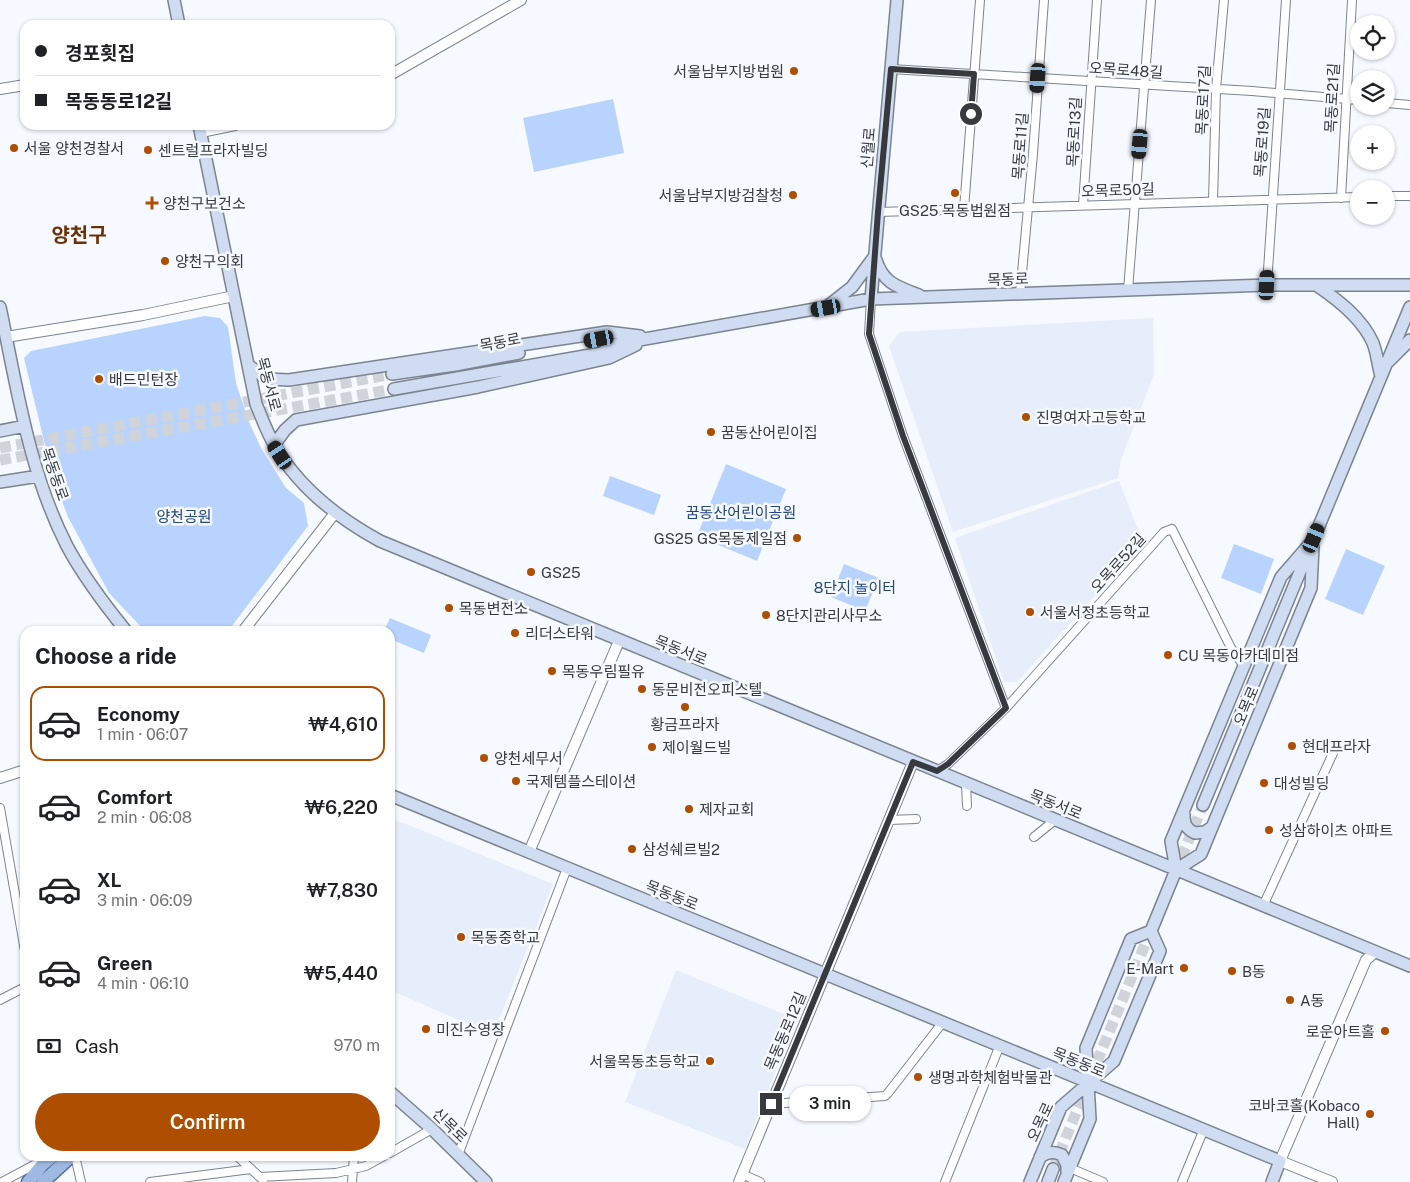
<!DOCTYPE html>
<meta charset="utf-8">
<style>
body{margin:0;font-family:"Public Sans","Noto Sans KR",sans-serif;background:#f6f6f6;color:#202124;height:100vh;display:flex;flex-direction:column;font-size:19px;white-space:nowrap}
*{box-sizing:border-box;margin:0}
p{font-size:16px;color:#757577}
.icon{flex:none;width:28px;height:28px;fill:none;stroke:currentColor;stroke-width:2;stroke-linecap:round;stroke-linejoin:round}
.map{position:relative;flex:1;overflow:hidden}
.drawer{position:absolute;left:20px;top:626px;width:375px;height:535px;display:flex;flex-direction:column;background:#fff;border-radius:15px;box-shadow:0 1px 4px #0004}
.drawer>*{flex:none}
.banner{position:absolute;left:20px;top:20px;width:375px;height:110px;border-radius:15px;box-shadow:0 1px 4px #0004;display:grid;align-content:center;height:110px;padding:0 15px;background:#fff}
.fabs{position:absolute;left:1350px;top:15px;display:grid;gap:10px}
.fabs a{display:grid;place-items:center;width:45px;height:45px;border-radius:50%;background:#fff;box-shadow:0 1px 4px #0004;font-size:25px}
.end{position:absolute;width:22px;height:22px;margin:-11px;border:6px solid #363a3f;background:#fff;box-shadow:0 0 0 2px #fff}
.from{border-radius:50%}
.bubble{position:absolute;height:35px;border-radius:18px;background:#fff;box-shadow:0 1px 4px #0004;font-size:16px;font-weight:600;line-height:35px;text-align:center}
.car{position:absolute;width:15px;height:30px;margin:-15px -8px;border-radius:6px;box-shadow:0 0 4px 1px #0007;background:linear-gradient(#222 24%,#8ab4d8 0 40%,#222 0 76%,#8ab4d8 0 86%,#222 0)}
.banner b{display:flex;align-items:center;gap:18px;height:48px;font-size:19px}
.banner b+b{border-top:1px solid #e0e0e0}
.banner i{width:12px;height:12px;background:#202124}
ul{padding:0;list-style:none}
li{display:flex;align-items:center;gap:15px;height:75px;margin:0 10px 8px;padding:0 5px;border:2px solid transparent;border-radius:15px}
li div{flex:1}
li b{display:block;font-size:19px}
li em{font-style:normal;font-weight:600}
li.active{border-color:#ae4e00}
li>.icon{width:45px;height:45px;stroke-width:1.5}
h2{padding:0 15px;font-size:22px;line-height:60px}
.pay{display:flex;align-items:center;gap:12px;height:55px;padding:0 15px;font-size:19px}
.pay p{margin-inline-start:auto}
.action{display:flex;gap:10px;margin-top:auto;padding:10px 15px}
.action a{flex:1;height:58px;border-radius:30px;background:#ae4e00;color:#fff;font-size:20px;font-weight:600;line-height:58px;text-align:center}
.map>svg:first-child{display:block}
.built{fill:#e6eefb}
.green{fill:#b8d3fe}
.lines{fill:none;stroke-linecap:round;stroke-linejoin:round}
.secondary-tunnel{stroke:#d0d3d9;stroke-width:11;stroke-dasharray:11 5.5;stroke-linecap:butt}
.minor-casing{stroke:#7c8491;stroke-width:10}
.tertiary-casing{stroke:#7c8491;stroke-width:12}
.secondary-casing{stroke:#7c8491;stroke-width:14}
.primary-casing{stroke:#506e9d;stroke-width:15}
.minor{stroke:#fff;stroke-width:8}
.tertiary{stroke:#fff;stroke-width:10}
.secondary{stroke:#cfdcf1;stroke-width:11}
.primary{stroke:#9eb9e2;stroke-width:12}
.route{stroke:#363a3f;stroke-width:6}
.poi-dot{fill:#ae4e00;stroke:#f6f9ff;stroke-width:2}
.labels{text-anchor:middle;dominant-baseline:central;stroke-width:5;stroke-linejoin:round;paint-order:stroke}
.street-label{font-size:15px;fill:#363a3f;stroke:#f6f9ff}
.poi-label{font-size:15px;fill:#363a3f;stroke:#f6f9ff;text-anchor:start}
.park-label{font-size:15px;fill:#25477e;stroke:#f6f9ff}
.district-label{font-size:20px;font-weight:bold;fill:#6d3004;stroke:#f6f9ff}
</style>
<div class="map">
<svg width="1410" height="1182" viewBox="0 0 1410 1182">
<rect width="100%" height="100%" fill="#f6f9ff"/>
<!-- built -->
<path class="built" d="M1153,318L1154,374L1121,460L1118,478L953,532L889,346L900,332Z
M1119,481L1143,542L1017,682H1004L955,538Z
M390,821L401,822L553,884L493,1035L390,990Z
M676,970L796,1019L745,1149L625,1102Z"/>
<!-- green -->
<path class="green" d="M613,99L624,153L534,172L523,118Z
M205,316L220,318L228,327L236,383L249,422L261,448L286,488L304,503L308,526L228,631H145L109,593L68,517L52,474L24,358L31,351Z
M726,464L786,489L757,561L697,536Z
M610,476L661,495L654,515L603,496Z
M1234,544L1274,559L1261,594L1221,578Z
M1346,549L1385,566L1363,615L1325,599Z
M844,564L879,578L865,611L831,597Z
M390,618L431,635L424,653L390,639V631H384Z"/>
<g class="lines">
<!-- secondary-tunnel -->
<path class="secondary-tunnel" d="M0,448L392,374
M0,460L394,389
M1175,873L1203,805
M1053,1169L1153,925"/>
<!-- minor casing -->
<g class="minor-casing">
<path id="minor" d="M891,69L1252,91L1359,100
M1386,103L1410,105
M1386,196H1410
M1341,198L1352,0
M1213,201L1216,89L1224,0
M1083,205L1097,0
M964,209L980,0
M878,212L1359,197
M1267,285L1286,0
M1128,290L1151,0
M1020,294L1033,154L1044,0
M871,299L869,334L903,436L1006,708
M937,771L948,764L1006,708L1164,532L1172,529L1231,648L1244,666
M966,784L967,806
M0,808L25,951
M889,820L916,819
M1034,837L1055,820
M1263,906L1334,751
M0,1000L25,987
M771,1104L885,1096L888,1093L943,1022
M390,1153L432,1129
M458,1155L567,868
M75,1156L81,1182
M237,1156L263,1180
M1070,1168L1103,1182
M742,1174L760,1182
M260,1177L336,1173L366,1166L384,1156
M2,1182L34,1165L43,1164
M150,1182L251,1169
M352,1182L354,1156
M945,1182L1000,1045
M1182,1182L1204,1129"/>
</g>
<!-- tertiary casing -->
<g class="tertiary-casing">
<path id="tertiary" d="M390,75L521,0
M0,89L25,85
M201,132L235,125
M6,337L143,315L234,296
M243,631L335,513
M0,778L25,770
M529,852L619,641
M739,1182L913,762
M1332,1182L1280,1161L1366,960L1375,952"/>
</g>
<!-- secondary casing -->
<g class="secondary-casing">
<path id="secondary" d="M174,0L179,25
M199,125L256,404C262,418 267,433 275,446C299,488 338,518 380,541L1410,966
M876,260C883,283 898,287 919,295
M1316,285C1337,299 1362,318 1373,343C1377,353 1378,366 1381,376
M871,299L897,0
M829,305L852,287L874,257
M0,307C17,388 29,472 67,546C83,576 105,605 126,631
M1389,361L1410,340
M248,365L267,379L289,380L607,332L640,336
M392,374L455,365L519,353
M394,389L602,353L611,345L871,299L1267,285H1410
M0,431L25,426
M274,445L285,430L296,420L478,387L609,358L636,345
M0,482L39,476
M390,795L1280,1161L1272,1182
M1203,805L1410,307
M1184,814C1184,824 1186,829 1195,833L1205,832L1212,827
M1176,870L1201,854L1311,588L1313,547
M390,1092L432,1129L486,1182
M1040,1157C1049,1152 1053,1151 1062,1155L1067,1165V1172
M1030,1182L1061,1107L1114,1061L1160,951L1151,931
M1048,1182L1053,1169
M1064,1182L1090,1119L1086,1048L1131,939L1151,931L1176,870L1171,841L1281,577L1314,539"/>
</g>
<!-- primary casing -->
<g class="primary-casing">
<path id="primary" d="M28,1182L43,1164L53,1156
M43,1182L67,1160L68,1156"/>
</g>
<!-- minor -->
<use href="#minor" class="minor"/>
<!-- tertiary -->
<use href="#tertiary" class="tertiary"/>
<!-- secondary -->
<use href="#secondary" class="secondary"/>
<!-- primary -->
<use href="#primary" class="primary"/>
</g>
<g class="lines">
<!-- route -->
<path class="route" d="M771,1104L913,762L937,771L948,764L1006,708L903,436L869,334L878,212L891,69L974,74L971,114"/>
</g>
<!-- markers -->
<g class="poi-dot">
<circle cx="794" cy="71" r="5"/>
<circle cx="14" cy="148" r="5"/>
<circle cx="148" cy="150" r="5"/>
<circle cx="955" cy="193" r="5"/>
<circle cx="793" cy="195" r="5"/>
<path d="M149.5 195.5h5v5h5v5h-5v5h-5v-5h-5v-5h5z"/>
<circle cx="165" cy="261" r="5"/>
<circle cx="99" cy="379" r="5"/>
<circle cx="1026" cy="417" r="5"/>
<circle cx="711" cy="432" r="5"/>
<circle cx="797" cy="538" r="5"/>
<circle cx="531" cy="572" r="5"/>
<circle cx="449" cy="608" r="5"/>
<circle cx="1030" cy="612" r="5"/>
<circle cx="766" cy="615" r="5"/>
<circle cx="515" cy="633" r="5"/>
<circle cx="1168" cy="655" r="5"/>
<circle cx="552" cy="671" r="5"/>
<circle cx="642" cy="689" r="5"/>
<circle cx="685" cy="707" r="5"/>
<circle cx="1292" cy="746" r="5"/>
<circle cx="652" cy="747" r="5"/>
<circle cx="484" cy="758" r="5"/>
<circle cx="516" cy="781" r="5"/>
<circle cx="1264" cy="783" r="5"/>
<circle cx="689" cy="809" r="5"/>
<circle cx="1269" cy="830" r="5"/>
<circle cx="632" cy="849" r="5"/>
<circle cx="461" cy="937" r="5"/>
<circle cx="1184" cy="968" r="5"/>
<circle cx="1232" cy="971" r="5"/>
<circle cx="1290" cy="1000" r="5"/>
<circle cx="426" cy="1029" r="5"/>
<circle cx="1385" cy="1031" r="5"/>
<circle cx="710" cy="1061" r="5"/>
<circle cx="918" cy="1077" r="5"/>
<circle cx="1370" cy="1114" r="5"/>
</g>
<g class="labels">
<!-- street labels -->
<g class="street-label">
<text transform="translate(1126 70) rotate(4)">오목로48길</text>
<text transform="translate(1332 98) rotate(-87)">목동로21길</text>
<text transform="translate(1203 100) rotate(-87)">목동로17길</text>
<text transform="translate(1074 132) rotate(-87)">목동로13길</text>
<text transform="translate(1262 142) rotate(-86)">목동로19길</text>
<text transform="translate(1020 146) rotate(-86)">목동로11길</text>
<text transform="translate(868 148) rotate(-85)">신월로</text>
<text transform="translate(1118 190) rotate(-2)">오목로50길</text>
<text transform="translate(1008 279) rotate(-2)">목동로</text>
<text transform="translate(500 342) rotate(-11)">목동로</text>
<text transform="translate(269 384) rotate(75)">목동서로</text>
<text transform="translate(55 474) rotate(71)">목동동로</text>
<text transform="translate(1118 563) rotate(-48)">오목로52길</text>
<text transform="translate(681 650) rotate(22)">목동서로</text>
<text transform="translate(1246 706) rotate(-67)">오목로</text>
<text transform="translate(1056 804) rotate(22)">목동서로</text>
<text transform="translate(672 895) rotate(22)">목동동로</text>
<text transform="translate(785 1031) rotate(-67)">목동동로12길</text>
<text transform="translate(1079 1062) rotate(22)">목동동로</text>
<text transform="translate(1040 1122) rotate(-65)">오목로</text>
<text transform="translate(450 1125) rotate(44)">신목로</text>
</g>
<!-- poi labels -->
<g class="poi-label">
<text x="784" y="71" text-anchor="end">서울남부지방법원</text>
<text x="24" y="148">서울 양천경찰서</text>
<text x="158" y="150">센트럴프라자빌딩</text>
<text x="783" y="195" text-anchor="end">서울남부지방검찰청</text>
<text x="163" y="203">양천구보건소</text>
<text x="955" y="210" text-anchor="middle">GS25 목동법원점</text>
<text x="175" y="261">양천구의회</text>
<text x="109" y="379">배드민턴장</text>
<text x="1036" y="417">진명여자고등학교</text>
<text x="721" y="432">꿈동산어린이집</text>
<text x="787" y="538" text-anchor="end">GS25 GS목동제일점</text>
<text x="541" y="572">GS25</text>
<text x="459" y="608">목동변전소</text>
<text x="1040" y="612">서울서정초등학교</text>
<text x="776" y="615">8단지관리사무소</text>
<text x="525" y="633">리더스타워</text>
<text x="1178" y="655">CU 목동아카데미점</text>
<text x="562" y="671">목동우림필유</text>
<text x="652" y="689">동문비전오피스텔</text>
<text x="685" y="724" text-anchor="middle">황금프라자</text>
<text x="1302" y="746">현대프라자</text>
<text x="662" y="747">제이월드빌</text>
<text x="494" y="758">양천세무서</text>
<text x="526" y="781">국제템플스테이션</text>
<text x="1274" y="783">대성빌딩</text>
<text x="699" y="809">제자교회</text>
<text x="1279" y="830">성삼하이츠 아파트</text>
<text x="642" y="849">삼성쉐르빌2</text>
<text x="471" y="937">목동중학교</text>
<text x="1174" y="968" text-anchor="end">E-Mart</text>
<text x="1242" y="971">B동</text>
<text x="1300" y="1000">A동</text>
<text x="436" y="1029">미진수영장</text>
<text x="1375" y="1031" text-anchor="end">로운아트홀</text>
<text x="700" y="1061" text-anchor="end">서울목동초등학교</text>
<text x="928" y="1077">생명과학체험박물관</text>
<text x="1360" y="1105" text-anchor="end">코바코홀(Kobaco<tspan x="1360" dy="17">Hall)</tspan></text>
</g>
<!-- park labels -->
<g class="park-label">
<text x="741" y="512">꿈동산어린이공원</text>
<text x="184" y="516">양천공원</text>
<text x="855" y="587">8단지 놀이터</text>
</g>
<!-- district labels -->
<g class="district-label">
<text x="79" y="235">양천구</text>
</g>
</g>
</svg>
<div class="fabs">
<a><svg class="icon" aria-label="locate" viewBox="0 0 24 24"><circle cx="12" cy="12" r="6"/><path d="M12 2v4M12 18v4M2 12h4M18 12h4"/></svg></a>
<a><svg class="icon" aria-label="layers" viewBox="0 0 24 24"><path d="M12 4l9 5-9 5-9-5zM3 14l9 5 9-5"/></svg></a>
<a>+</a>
<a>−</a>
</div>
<i class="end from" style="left:971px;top:114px"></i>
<i class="end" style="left:771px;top:1104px"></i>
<div class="bubble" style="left:789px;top:1086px;width:82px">3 min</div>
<i class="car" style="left:1038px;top:78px;rotate:184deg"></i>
<i class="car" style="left:1140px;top:144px;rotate:185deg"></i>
<i class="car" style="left:1267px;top:285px;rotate:3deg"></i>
<i class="car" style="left:826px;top:308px;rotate:260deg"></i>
<i class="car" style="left:599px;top:339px;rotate:260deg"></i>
<i class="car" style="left:280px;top:455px;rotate:327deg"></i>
<i class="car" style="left:1314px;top:538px;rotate:23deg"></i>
<div class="banner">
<b><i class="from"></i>경포횟집</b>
<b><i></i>목동동로12길</b>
</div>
<section class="drawer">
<h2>Choose a ride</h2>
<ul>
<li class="active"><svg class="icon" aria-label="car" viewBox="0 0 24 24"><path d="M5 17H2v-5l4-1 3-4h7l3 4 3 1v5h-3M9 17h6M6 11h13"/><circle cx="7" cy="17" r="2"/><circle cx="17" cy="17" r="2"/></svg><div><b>Economy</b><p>1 min · 06:07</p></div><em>₩4,610</em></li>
<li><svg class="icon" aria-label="car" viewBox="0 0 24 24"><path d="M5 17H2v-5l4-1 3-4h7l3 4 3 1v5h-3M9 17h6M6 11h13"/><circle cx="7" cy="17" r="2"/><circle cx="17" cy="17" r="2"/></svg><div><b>Comfort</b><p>2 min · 06:08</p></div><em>₩6,220</em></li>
<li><svg class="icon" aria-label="car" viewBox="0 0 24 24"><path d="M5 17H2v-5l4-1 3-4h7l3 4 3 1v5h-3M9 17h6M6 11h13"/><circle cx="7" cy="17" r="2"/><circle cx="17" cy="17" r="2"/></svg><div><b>XL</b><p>3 min · 06:09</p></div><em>₩7,830</em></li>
<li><svg class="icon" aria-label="car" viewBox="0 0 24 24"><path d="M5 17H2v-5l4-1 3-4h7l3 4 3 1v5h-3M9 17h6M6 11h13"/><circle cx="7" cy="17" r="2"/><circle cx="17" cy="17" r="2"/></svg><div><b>Green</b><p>4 min · 06:10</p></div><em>₩5,440</em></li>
</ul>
<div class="pay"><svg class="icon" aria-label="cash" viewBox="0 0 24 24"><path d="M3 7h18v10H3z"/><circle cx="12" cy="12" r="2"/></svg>Cash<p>970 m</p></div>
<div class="action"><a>Confirm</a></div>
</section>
</div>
